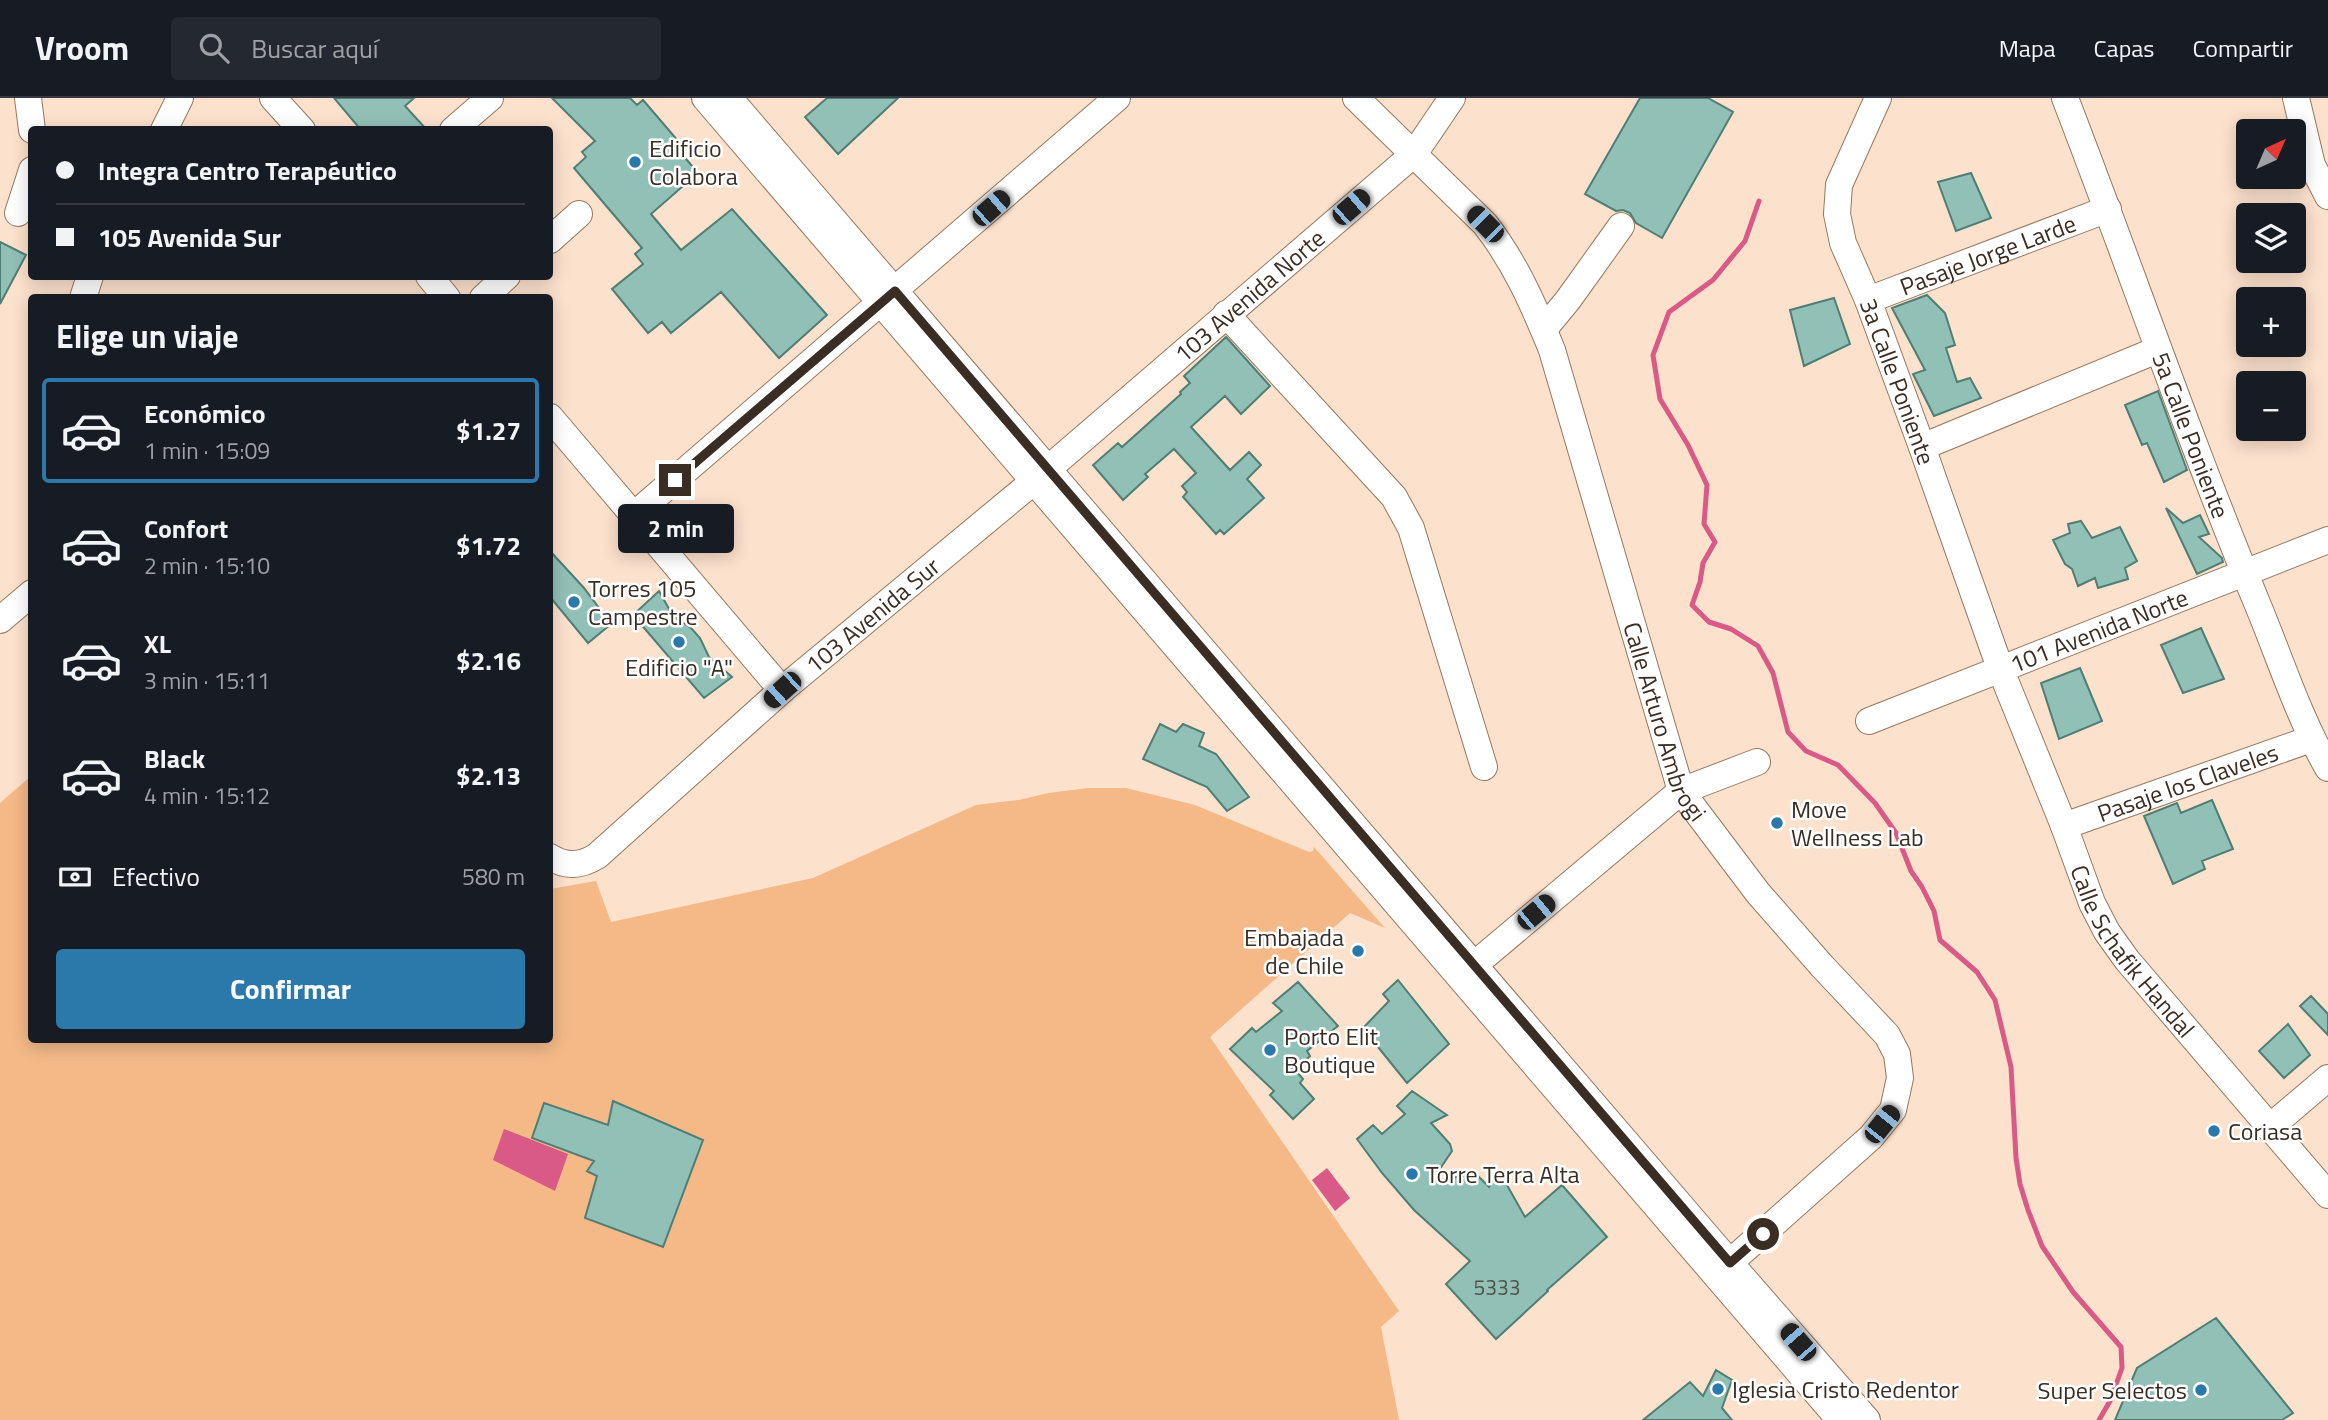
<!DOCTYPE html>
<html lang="es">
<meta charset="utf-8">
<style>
body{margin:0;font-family:"Titillium Web",sans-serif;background:#242831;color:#f1f3f6;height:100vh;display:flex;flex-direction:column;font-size:26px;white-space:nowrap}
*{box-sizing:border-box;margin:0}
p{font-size:23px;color:#9ea1a6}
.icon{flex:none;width:38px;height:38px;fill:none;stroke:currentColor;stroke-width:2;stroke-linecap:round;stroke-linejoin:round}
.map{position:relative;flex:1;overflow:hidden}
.panel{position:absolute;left:28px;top:196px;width:525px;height:749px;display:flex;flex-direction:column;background:#171b24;border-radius:7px;box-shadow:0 4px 18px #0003}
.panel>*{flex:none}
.top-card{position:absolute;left:28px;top:28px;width:525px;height:154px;border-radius:7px;box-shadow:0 4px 18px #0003;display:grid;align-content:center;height:154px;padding:0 28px;background:#171b24}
.needle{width:46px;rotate:44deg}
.tools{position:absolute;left:2236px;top:21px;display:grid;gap:14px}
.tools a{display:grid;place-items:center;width:70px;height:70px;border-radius:7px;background:#171b24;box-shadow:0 4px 18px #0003;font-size:35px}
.end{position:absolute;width:32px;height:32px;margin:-16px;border:9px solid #3a2d23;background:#fff;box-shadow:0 0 0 4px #fff}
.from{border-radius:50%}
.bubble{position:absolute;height:49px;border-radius:7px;background:#171b24;box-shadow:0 4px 18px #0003;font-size:23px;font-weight:700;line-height:49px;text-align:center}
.car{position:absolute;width:21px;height:42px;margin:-21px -10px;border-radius:9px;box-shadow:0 0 5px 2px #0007;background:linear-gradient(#222 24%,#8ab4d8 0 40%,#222 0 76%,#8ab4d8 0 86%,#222 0)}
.top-card b{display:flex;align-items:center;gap:24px;height:66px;font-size:26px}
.top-card b+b{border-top:2px solid #363941}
.top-card i{width:18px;height:18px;background:#f1f3f6}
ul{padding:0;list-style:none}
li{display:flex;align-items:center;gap:21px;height:105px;margin:0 14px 10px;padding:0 14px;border:4px solid transparent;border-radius:7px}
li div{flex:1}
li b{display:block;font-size:26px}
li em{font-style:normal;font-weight:700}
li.active{border-color:#2b79ab}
li>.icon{width:63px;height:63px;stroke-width:1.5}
h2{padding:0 28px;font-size:32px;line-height:84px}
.pay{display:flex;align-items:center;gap:18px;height:77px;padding:0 28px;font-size:26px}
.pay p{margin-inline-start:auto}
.primary-button{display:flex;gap:14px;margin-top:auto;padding:14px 28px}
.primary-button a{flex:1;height:80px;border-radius:7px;background:#2b79ab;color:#fff;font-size:28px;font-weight:700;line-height:80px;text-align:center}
header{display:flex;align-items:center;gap:42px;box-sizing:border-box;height:98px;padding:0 35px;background:#171b24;border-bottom:2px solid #363941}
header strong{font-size:33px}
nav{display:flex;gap:38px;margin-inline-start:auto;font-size:24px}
.search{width:490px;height:63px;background:#242831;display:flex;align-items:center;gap:18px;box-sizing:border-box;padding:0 24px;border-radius:7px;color:#9ea1a6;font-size:26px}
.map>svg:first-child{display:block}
.green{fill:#f4b987}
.water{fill:#da5a87}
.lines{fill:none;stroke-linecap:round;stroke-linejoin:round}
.stream{stroke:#da5a87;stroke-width:5}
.building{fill:#91c0b7;stroke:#507d74;stroke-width:2}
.minor-casing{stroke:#95775f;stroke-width:28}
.minor{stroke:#fff;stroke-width:26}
.route{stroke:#3a2d23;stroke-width:9}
.poi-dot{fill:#2b79ab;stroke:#fff;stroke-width:2.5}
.labels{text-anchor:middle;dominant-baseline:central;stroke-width:5;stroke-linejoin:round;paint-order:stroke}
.number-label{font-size:21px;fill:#505248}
.poi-label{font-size:24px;fill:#3a2d23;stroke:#fff;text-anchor:start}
.street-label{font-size:24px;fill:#3a2d23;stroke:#fff}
</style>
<header>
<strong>Vroom</strong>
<div class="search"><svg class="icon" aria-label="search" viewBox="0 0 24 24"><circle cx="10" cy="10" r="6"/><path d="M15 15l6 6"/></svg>Buscar aquí</div>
<nav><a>Mapa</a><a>Capas</a><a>Compartir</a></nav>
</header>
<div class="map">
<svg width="2328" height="1322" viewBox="0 0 2328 1322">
<rect width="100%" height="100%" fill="#fce1cc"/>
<!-- green -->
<path class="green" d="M31,678L32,942H550V791L596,783L611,824L813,780L976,707L1019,702L1048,695L1088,690H1126L1195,707L1309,754L1313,753L1314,749L1385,830L1350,815L1210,939L1399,1213L1381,1229L1399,1322H0V705Z"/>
<!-- water -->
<path class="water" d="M504,1031L568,1056L555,1093L493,1062Z
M1327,1070L1350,1100L1335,1113L1312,1082Z"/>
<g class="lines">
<!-- stream -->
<path class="stream" d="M1759,103L1745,143L1713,182L1669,214L1653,257L1660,301L1688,347L1707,387L1704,426L1715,444L1703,465L1700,484L1692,507L1709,524L1731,531L1758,548L1773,575L1788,634L1806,653L1838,667L1875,705L1896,735L1911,773L1922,789L1934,813L1940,842L1977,874L1995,902L2011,969L2016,1060L2020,1086L2028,1112L2042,1148L2073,1194L2121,1249L2122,1270L2110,1303L2099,1322"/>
</g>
<!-- building -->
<path class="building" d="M334,0H414L405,8L427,32H361Z
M552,0H630L637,7L643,2L679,44L675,48L698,75L651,116L681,152L732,111L827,217L779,260L721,194L671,235L662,224L648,235L612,191L643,166L635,156L642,150L574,70L586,59L582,54L595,43Z
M827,0H898L838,56L805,19Z
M1640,0H1708L1733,14L1662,140L1636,125L1630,115L1623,112L1616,113L1585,96Z
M1971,75L1991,120L1956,133L1938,84Z
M0,144L26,157L0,206Z
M1927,197L1945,215L1955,247L1946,250L1957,284L1970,280L1981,300L1934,318L1913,276L1925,272L1892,210Z
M1834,200L1850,246L1804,268L1790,212Z
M1226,239L1270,288L1241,316L1225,298L1191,329L1230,372L1249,354L1261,367L1247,381L1264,400L1224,436L1220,432L1216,436L1183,399L1187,394L1182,388L1196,375L1174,351L1145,376L1148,379L1123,402L1093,367L1118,345L1122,349L1181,296L1180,294L1190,285L1184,278Z
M2158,293L2187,372L2164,384L2147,345L2142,347L2125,307Z
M2166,410L2183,425L2200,417L2209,436L2199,439L2222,460L2223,464L2197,476Z
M2081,423L2092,440L2120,429L2137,463L2125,470L2128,481L2098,490L2095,480L2078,488L2072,471L2065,466L2053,442L2070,435L2068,426Z
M550,453L584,490L611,526L588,545L550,499Z
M659,493L673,518L691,530L700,540L709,559L732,579L704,600L633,517Z
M2201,530L2224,581L2183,595L2161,547Z
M2080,570L2102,623L2059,641L2041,585Z
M1160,626L1176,634L1183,626L1204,635L1199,648L1216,656L1249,699L1227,713L1207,689L1143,661Z
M2212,702L2233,751L2202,763L2205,771L2173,786L2144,718L2177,705L2181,715Z
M1398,882L1449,946L1407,985L1378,949L1379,947L1363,930L1389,903L1383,896Z
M1298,884L1338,928L1307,953L1310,958L1295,972L1303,981L1300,985L1314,1001L1293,1021L1270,997L1274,993L1230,951L1252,930L1256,934L1282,913L1273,905Z
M2311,898L2328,916V937L2300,908Z
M2288,926L2310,957L2284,980L2259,953Z
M1412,993L1447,1017L1431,1025L1450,1046L1452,1053L1431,1084L1472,1076L1477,1077L1489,1089L1499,1073L1525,1119L1562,1087L1607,1139L1547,1192L1548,1193L1496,1241L1446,1186L1470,1163L1414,1112L1382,1075L1357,1041L1373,1027L1382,1036L1405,1016L1397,1008Z
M613,1003L703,1042L663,1149L585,1120L597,1078L587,1073L594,1063L532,1040L544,1005L608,1027Z
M2216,1220L2293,1315L2282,1322H2115L2137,1270Z
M1716,1272L1732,1282L1722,1310L1732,1322H1643L1690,1284L1703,1298Z"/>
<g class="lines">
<!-- minor casing -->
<g class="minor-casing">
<g id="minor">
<path d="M28,0L32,32"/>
<path d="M273,0L302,32"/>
<path d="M705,0L1840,1322"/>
<path d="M729,0L1730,1165L1867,1322"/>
<path id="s1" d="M1356,0L1485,126C1515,164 1534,208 1552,252L1681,693L1758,795L1822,868L1887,937L1897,956L1900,980L1893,1012L1871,1039L1717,1176"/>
<path id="s2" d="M1878,0L1839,87L1837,116L1843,145L1868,202L1922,349L2000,570L2064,728L2092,805L2107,834L2127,862L2328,1097"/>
<path id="s3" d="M2065,0C2130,168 2188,339 2257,505C2280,560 2298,618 2328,670"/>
<path d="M2296,0L2312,67L2328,98"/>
<path d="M164,32L180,0"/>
<path d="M453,32L490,0"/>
<path d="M18,115L32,72"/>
<path d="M550,142L579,116"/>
<path d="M429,178L447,200"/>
<path d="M83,200L90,178"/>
<path d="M483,200L507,178"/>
<path id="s4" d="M1868,202L2108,111"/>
<path d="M1226,216L1394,399L1411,430L1484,669"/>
<path d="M1544,231L1568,202L1621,128"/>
<path d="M550,319L782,592"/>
<path d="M1922,349L2157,252"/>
<path d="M634,417L1117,0"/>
<path d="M0,522L32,495"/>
<path id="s5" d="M1869,623L2328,442"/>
<path id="s6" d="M2064,728L2311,641"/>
<path id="s7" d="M550,759C566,769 581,768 597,758L782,592L1034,383L1414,56L1452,0"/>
<path d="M1461,878L1681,693L1757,664"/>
<path d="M2269,1030L2328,980"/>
</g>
</g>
<!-- minor -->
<use href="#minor" class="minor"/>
</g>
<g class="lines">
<!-- route -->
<path class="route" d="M675,382L895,193L1730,1165L1763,1136"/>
</g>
<!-- markers -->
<g class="poi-dot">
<circle cx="635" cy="64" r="7"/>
<circle cx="574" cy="504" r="7"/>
<circle cx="679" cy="544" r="7"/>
<circle cx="1777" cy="725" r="7"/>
<circle cx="1358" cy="853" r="7"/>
<circle cx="1270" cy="952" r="7"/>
<circle cx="2214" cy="1033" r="7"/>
<circle cx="1412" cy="1076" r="7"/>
<circle cx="1718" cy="1291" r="7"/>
<circle cx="2201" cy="1292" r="7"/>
</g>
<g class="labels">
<!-- number labels -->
<g class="number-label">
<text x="1497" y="1189">5333</text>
</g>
<!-- poi labels -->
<g class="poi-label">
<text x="649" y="50">Edificio<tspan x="649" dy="28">Colabora</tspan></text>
<text x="588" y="490">Torres 105<tspan x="588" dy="28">Campestre</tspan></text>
<text x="679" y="569" text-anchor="middle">Edificio "A"</text>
<text x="1791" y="711">Move<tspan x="1791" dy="28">Wellness Lab</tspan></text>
<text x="1344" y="839" text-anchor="end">Embajada<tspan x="1344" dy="28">de Chile</tspan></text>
<text x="1284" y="938">Porto Elit<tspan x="1284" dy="28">Boutique</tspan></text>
<text x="2228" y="1033">Coriasa</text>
<text x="1426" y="1076">Torre Terra Alta</text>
<text x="1732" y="1291">Iglesia Cristo Redentor</text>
<text x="2187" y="1292" text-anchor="end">Super Selectos</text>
</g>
<!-- street labels -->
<g class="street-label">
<text stroke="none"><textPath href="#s4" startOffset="128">Pasaje Jorge Larde</textPath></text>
<text stroke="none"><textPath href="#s7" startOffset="910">103 Avenida Norte</textPath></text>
<text stroke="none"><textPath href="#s2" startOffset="303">3a Calle Poniente</textPath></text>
<text stroke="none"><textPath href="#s3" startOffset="360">5a Calle Poniente</textPath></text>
<text stroke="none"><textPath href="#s7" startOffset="416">103 Avenida Sur</textPath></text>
<text stroke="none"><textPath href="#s5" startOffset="247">101 Avenida Norte</textPath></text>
<text stroke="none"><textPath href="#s1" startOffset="712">Calle Arturo Ambrogi</textPath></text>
<text stroke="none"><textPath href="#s6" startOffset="131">Pasaje los Claveles</textPath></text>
<text stroke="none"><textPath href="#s2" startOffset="922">Calle Schafik Handal</textPath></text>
</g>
</g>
</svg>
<div class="tools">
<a><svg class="needle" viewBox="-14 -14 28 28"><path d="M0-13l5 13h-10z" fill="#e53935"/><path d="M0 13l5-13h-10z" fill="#9ea1a6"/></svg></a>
<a><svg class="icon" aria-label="layers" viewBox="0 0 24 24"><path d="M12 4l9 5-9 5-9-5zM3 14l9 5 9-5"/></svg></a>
<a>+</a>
<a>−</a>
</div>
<i class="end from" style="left:1763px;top:1136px"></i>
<i class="end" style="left:675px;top:382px"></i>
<div class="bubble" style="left:618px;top:406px;width:116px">2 min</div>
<i class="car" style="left:1351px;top:109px;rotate:49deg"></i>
<i class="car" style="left:991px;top:110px;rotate:49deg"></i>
<i class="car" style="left:1485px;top:126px;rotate:315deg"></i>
<i class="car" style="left:782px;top:592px;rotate:228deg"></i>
<i class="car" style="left:1536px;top:814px;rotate:50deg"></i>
<i class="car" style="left:1882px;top:1026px;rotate:39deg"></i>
<i class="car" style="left:1798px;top:1244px;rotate:319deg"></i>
<div class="top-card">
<b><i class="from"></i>Integra Centro Terapéutico</b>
<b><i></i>105 Avenida Sur</b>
</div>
<section class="panel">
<h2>Elige un viaje</h2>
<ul>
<li class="active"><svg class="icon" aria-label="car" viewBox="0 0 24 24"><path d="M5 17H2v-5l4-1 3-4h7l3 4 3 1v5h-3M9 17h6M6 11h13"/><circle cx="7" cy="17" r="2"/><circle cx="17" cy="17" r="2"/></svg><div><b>Económico</b><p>1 min · 15:09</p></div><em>$1.27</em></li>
<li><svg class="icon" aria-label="car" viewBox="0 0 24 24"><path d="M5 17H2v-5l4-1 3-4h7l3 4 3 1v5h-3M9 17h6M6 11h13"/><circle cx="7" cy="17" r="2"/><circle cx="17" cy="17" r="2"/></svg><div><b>Confort</b><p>2 min · 15:10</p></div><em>$1.72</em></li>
<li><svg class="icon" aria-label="car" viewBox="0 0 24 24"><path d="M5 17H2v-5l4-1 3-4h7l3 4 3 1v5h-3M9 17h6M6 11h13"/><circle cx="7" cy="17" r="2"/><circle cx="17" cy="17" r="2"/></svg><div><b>XL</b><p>3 min · 15:11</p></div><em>$2.16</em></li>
<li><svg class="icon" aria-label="car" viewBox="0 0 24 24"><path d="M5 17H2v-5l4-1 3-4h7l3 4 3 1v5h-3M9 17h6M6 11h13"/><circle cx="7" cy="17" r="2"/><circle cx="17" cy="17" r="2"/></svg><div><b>Black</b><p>4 min · 15:12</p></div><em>$2.13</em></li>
</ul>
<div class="pay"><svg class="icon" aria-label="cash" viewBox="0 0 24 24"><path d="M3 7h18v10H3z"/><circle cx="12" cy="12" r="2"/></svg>Efectivo<p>580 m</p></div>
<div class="primary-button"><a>Confirmar</a></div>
</section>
</div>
